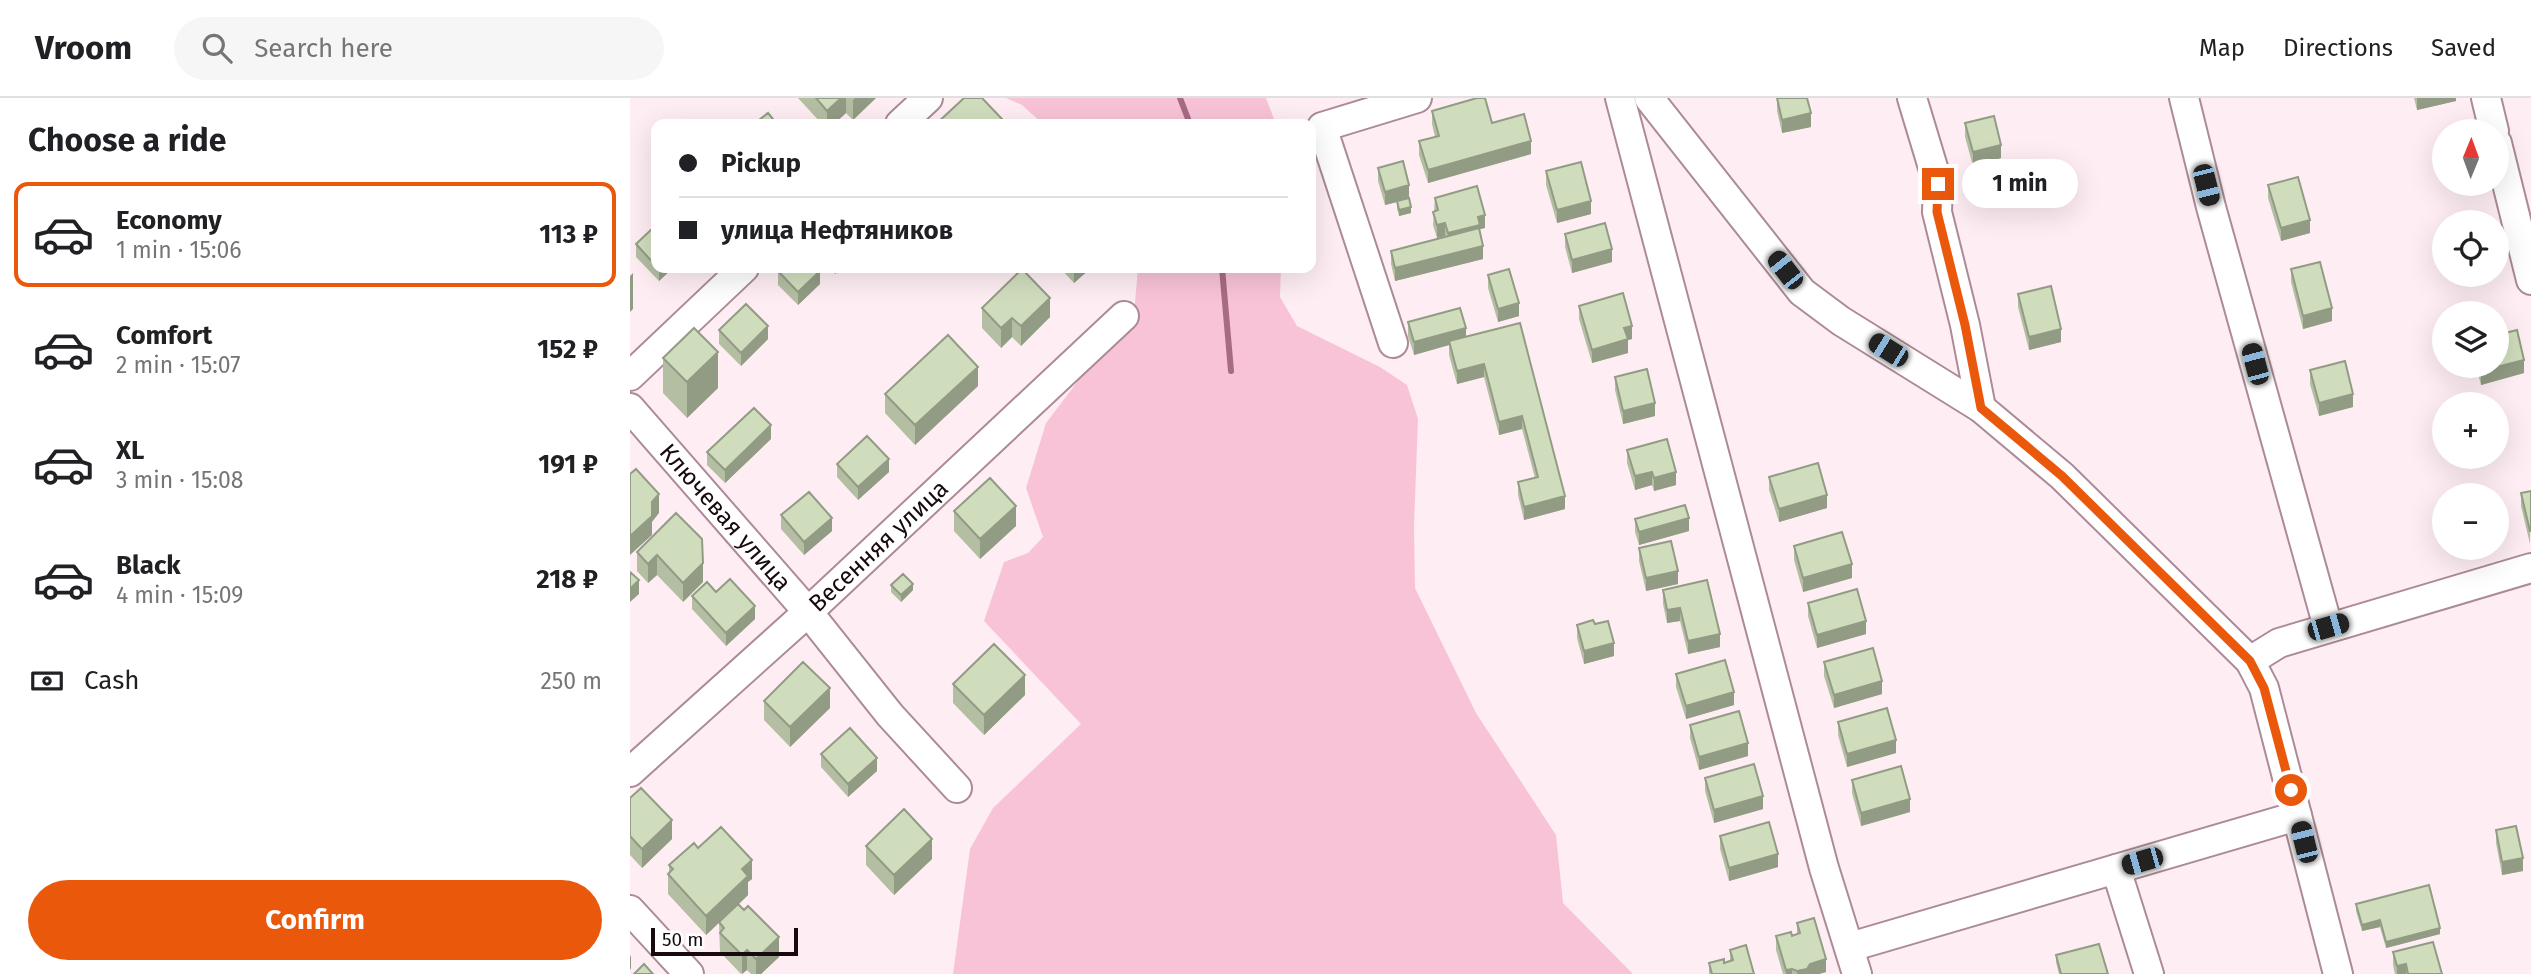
<!DOCTYPE html>
<meta charset="utf-8">
<style>
body{margin:0;font-family:"Fira Sans",sans-serif;background:#f6f6f6;color:#202124;height:100vh;display:flex;flex-direction:column;font-size:26px;white-space:nowrap}
*{box-sizing:border-box;margin:0}
p{font-size:23px;color:#757577}
.icon{flex:none;width:38px;height:38px;fill:none;stroke:currentColor;stroke-width:2;stroke-linecap:round;stroke-linejoin:round}
.map{position:relative;flex:1;overflow:hidden}
.drawer{display:flex;flex-direction:column;background:#fff;width:630px}
.drawer>*{flex:none}
.hud{position:absolute;left:21px;top:21px;width:665px;height:154px;border-radius:14px;box-shadow:0 7px 28px #0002;display:grid;align-content:center;height:154px;padding:0 28px;background:#fff}
.needle{width:46px;rotate:1deg}
.fabs{position:absolute;left:1802px;top:21px;display:grid;gap:14px}
.fabs a{display:grid;place-items:center;width:77px;height:77px;border-radius:50%;background:#fff;box-shadow:0 7px 28px #0002;font-size:35px}
.scale{position:absolute;left:21px;bottom:18px;width:147px;box-sizing:border-box;padding-left:7px;border:4px solid #160a0f;border-top:0;font-size:19px;line-height:24px;white-space:nowrap;color:#160a0f;-webkit-text-stroke:5px #fff;paint-order:stroke}
.end{position:absolute;width:32px;height:32px;margin:-16px;border:9px solid #ea580c;background:#fff;box-shadow:0 0 0 4px #fff}
.from{border-radius:50%}
.bubble{position:absolute;height:49px;border-radius:24px;background:#fff;box-shadow:0 7px 28px #0002;font-size:23px;font-weight:700;line-height:49px;text-align:center}
.car{position:absolute;width:21px;height:42px;margin:-21px -10px;border-radius:9px;box-shadow:0 0 5px 2px #0007;background:linear-gradient(#222 24%,#8ab4d8 0 40%,#222 0 76%,#8ab4d8 0 86%,#222 0)}
.hud b{display:flex;align-items:center;gap:24px;height:66px;font-size:26px}
.hud b+b{border-top:2px solid #e0e0e0}
.hud i{width:18px;height:18px;background:#202124}
ul{padding:0;list-style:none}
li{display:flex;align-items:center;gap:21px;height:105px;margin:0 14px 10px;padding:0 14px;border:4px solid transparent;border-radius:14px}
li div{flex:1}
li b{display:block;font-size:26px}
li em{font-style:normal;font-weight:700}
li.selected{border-color:#ea580c}
li>.icon{width:63px;height:63px;stroke-width:1.5}
h2{padding:0 28px;font-size:32px;line-height:84px}
.pay{display:flex;align-items:center;gap:18px;height:77px;padding:0 28px;font-size:26px}
.pay p{margin-inline-start:auto}
.button{display:flex;gap:14px;margin-top:auto;padding:14px 28px}
.button a{flex:1;height:80px;border-radius:42px;background:#ea580c;color:#fff;font-size:28px;font-weight:700;line-height:80px;text-align:center}
header{display:flex;align-items:center;gap:42px;box-sizing:border-box;height:98px;padding:0 35px;background:#fff;border-bottom:2px solid #e0e0e0}
header strong{font-size:33px}
nav{display:flex;gap:38px;margin-inline-start:auto;font-size:24px}
.search{width:490px;height:63px;background:#f6f6f6;display:flex;align-items:center;gap:18px;box-sizing:border-box;padding:0 24px;border-radius:38px;color:#757577;font-size:26px}
main{display:flex;flex:1;min-height:0}
.map>svg:first-child{display:block}
.green{fill:#f8c3d7}
.lines{fill:none;stroke-linecap:round;stroke-linejoin:round}
.stream{stroke:#a86b84;stroke-width:6}
.minor-casing{stroke:#ac8a97;stroke-width:32}
.minor{stroke:#fff;stroke-width:28}
.wall{fill:#b3bea3}
.shaded-wall{fill:#929b84}
.building{fill:#d0ddbd;stroke:#929b84;stroke-width:2}
.route{stroke:#ea580c;stroke-width:9}
.labels{text-anchor:middle;dominant-baseline:central;stroke-width:5;stroke-linejoin:round;paint-order:stroke}
.street-label{font-size:24px;fill:#160a0f;stroke:#fff}
</style>
<header>
<strong>Vroom</strong>
<div class="search"><svg class="icon" aria-label="search" viewBox="0 0 24 24"><circle cx="10" cy="10" r="6"/><path d="M15 15l6 6"/></svg>Search here</div>
<nav><a>Map</a><a>Directions</a><a>Saved</a></nav>
</header>
<main>
<section class="drawer">
<h2>Choose a ride</h2>
<ul>
<li class="selected"><svg class="icon" aria-label="car" viewBox="0 0 24 24"><path d="M5 17H2v-5l4-1 3-4h7l3 4 3 1v5h-3M9 17h6M6 11h13"/><circle cx="7" cy="17" r="2"/><circle cx="17" cy="17" r="2"/></svg><div><b>Economy</b><p>1 min · 15:06</p></div><em>113 ₽</em></li>
<li><svg class="icon" aria-label="car" viewBox="0 0 24 24"><path d="M5 17H2v-5l4-1 3-4h7l3 4 3 1v5h-3M9 17h6M6 11h13"/><circle cx="7" cy="17" r="2"/><circle cx="17" cy="17" r="2"/></svg><div><b>Comfort</b><p>2 min · 15:07</p></div><em>152 ₽</em></li>
<li><svg class="icon" aria-label="car" viewBox="0 0 24 24"><path d="M5 17H2v-5l4-1 3-4h7l3 4 3 1v5h-3M9 17h6M6 11h13"/><circle cx="7" cy="17" r="2"/><circle cx="17" cy="17" r="2"/></svg><div><b>XL</b><p>3 min · 15:08</p></div><em>191 ₽</em></li>
<li><svg class="icon" aria-label="car" viewBox="0 0 24 24"><path d="M5 17H2v-5l4-1 3-4h7l3 4 3 1v5h-3M9 17h6M6 11h13"/><circle cx="7" cy="17" r="2"/><circle cx="17" cy="17" r="2"/></svg><div><b>Black</b><p>4 min · 15:09</p></div><em>218 ₽</em></li>
</ul>
<div class="pay"><svg class="icon" aria-label="cash" viewBox="0 0 24 24"><path d="M3 7h18v10H3z"/><circle cx="12" cy="12" r="2"/></svg>Cash<p>250 m</p></div>
<div class="button"><a>Confirm</a></div>
</section>
<div class="map">
<svg width="1901" height="876" viewBox="0 0 1901 876">
<rect width="100%" height="100%" fill="#feeef4"/>
<!-- green -->
<path class="green" d="M376,0H636L646,26H413L392,7Z
M508,170H651L650,199L667,228L750,269L777,287L788,321L784,428L785,490L846,615L926,737L933,805L1003,876H323L340,751L363,710L451,626L354,523L374,464L398,455L413,439L396,390L416,325L460,267L503,227Z"/>
<g class="lines">
<!-- stream -->
<path class="stream" d="M550,0L560,26
M592,170L601,273"/>
<!-- minor casing -->
<g class="minor-casing">
<g id="minor">
<path d="M990,0L1194,770L1227,876"/>
<path d="M1019,0L1172,194L1211,223L1351,310L1432,378L1620,563"/>
<path d="M1282,0L1308,86L1307,114L1335,227L1351,310"/>
<path d="M1554,0L1581,109L1698,529"/>
<path d="M1856,0L1864,33"/>
<path d="M270,26L298,0"/>
<path d="M1867,45L1901,182"/>
<path d="M763,245L692,29L787,0"/>
<path d="M0,278L114,170"/>
<path id="s1" d="M0,310L178,514L260,617L327,690"/>
<path id="s2" d="M0,674L178,514L494,218"/>
<path d="M1486,771L1519,876"/>
<path d="M0,812L59,876"/>
<path d="M1220,849L1667,718"/>
<path d="M1708,876L1634,590L1620,563L1649,545L1901,470"/>
</g>
</g>
<!-- minor -->
<use href="#minor" class="minor"/>
</g>
<!-- wall -->
<path class="wall" d="M168,0H246L223,22L216,15L204,26H192Z
M1147,0L1181,29L1152,35L1147,13Z
M1784,0H1826V3L1787,12Z
M802,13L862,25L901,56L798,85L789,57V43L805,39L802,26Z
M1335,25L1371,60L1343,68L1335,39Z
M748,70L779,101L781,115L769,118L767,110V104L755,107L748,83Z
M916,73L961,116L927,125L916,87Z
M1638,87L1680,135L1651,143L1638,100Z
M805,100L855,130L850,131L853,161L765,183L761,166V153L815,139V138L807,140L803,127Z
M26,127V170H43L29,183L6,159V146Z
M935,136L982,164L942,175L935,149Z
M199,170H211L205,176Z
M430,170H461L444,185Z
M1661,171L1702,223L1673,231L1661,184Z
M148,173L190,186L168,207L148,187Z
M858,177L889,218L868,224L858,190Z
M1388,196L1431,244L1399,252L1388,209Z
M949,208L1002,241L998,242V255L962,265L949,221Z
M352,210L420,219L391,248L382,239L371,250L352,230Z
M778,224L836,239L890,225L935,411L894,422L888,397V384L905,380L892,331L869,337L854,279L827,286L819,257V247L784,257L778,238Z
M89,232L138,241L111,268L89,246Z
M33,260L88,290L57,320L33,295Z
M1846,268H1867L1894,275L1851,287Z
M1680,272L1723,309L1689,318L1680,286Z
M985,279L1025,318L993,326L985,292Z
M348,288L285,347L255,315V296Z
M141,341L95,385L77,367V354Z
M997,352L1046,387L1024,393L1022,387L1005,392L997,365Z
M207,366L259,374L228,402L207,379Z
M1139,379L1197,410L1149,424L1139,392Z
M1901,393L1900,446L1891,408V395Z
M324,413L386,428L350,461L324,433Z
M46,415L73,484L53,504L27,477L18,485L7,473V454Z
M151,417L202,433L174,457L151,431Z
M1005,421L1059,433L1009,447L1005,434Z
M1164,448L1222,480L1173,494L1164,462Z
M1009,450L1048,486L1016,493L1009,463Z
M261,487L283,492L271,504L261,494Z
M1033,492L1090,549L1058,556L1050,523L1037,525L1033,506Z
M86,494L125,521L96,548L62,511V498Z
M1178,505L1236,536L1187,550L1178,518Z
M965,526L984,558L954,566L947,540V527Z
M1194,564L1252,596L1204,610L1194,578Z
M1046,576L1104,607L1056,621L1046,589Z
M323,586L395,597L354,637L323,605Z
M134,603L200,610L160,649L134,622Z
M1208,624L1266,655L1217,669L1208,637Z
M1060,627L1118,658L1069,672L1060,640Z
M191,656L247,673L218,699L191,669Z
M1075,680L1133,711L1084,725L1075,693Z
M1222,682L1280,714L1231,728L1222,695Z
M0,700L42,741L12,770L0,757Z
M1866,732L1893,773L1872,777L1866,745Z
M1090,738L1148,769L1099,783L1090,751Z
M236,748L302,761L264,797L236,767Z
M68,750L122,781L118,784V797L109,806L149,859L131,876H121L117,872L111,876L90,854L89,825L76,837L38,796V776L39,775V767Z
M1726,806L1810,836L1756,850L1750,829L1732,833L1726,813Z
M1167,825L1196,874L1189,876H1153L1146,852V838H1162L1167,836Z
M1100,852L1124,876H1079V865H1094L1100,863Z
M1763,854L1812,876H1765L1763,867Z
M1426,857L1478,876H1429L1426,864Z"/>
<!-- shaded-wall -->
<path class="shaded-wall" d="M211,0H216V15L204,26H197V13Z
M225,0H246L223,22V2Z
M1787,0H1826V3L1787,12Z
M1181,15V29L1152,35V22Z
M901,43V56L798,85V72Z
M1371,47V60L1343,68V54Z
M779,87V101L755,107V94Z
M961,103V116L927,125V112Z
M781,109V115L769,118V112Z
M855,117V130L850,131V140L818,149V135L848,119Z
M1680,122V135L1651,143V130Z
M815,125V138L807,140V127Z
M853,148V161L765,183V170Z
M982,151V164L942,175V162Z
M29,170H43L29,183Z
M205,170H211L205,176Z
M446,170H461L444,185V172Z
M190,173V186L168,207V194Z
M3,175V211L0,214V178Z
M420,200V219L391,248V228Z
M889,205V218L868,224V211Z
M1702,210V223L1673,231V218Z
M382,220V239L371,250V230Z
M138,228V241L111,268V255Z
M1002,228V241L998,242V255L962,265V252L994,230Z
M836,230V243H819V247L784,257V244Z
M1431,231V244L1399,252V239Z
M88,254V290L57,320V284Z
M1894,262V275L1851,287V273Z
M854,266V279L827,286V273Z
M348,269V288L285,347V327Z
M1723,296V309L1689,318V305Z
M1025,305V318L993,326V313Z
M892,318V331L869,337V324Z
M141,327V341L95,385V372Z
M259,361V374L228,402V389Z
M1022,374V387L1005,392V378Z
M1046,374V387L1024,393V380Z
M29,396V415L22,424V437L0,457V438L22,404Z
M1197,397V410L1149,424V411Z
M935,398V411L894,422V409Z
M386,408V428L350,461V441Z
M202,420V433L174,457V444Z
M1059,420V433L1009,447V434Z
M27,457V477L18,485V466Z
M73,465V484L53,504V485Z
M1222,466V480L1173,494V480Z
M1048,473V486L1016,493V480Z
M9,482V496L0,504V491Z
M283,486V492L271,504V497Z
M125,508V521L96,548V535Z
M1050,510V523L1037,525V512Z
M1236,523V536L1187,550V537Z
M1090,536V549L1058,556V543Z
M984,545V558L954,566V553Z
M395,577V597L354,637V617Z
M1252,583V596L1204,610V597Z
M200,590V610L160,649V629Z
M1104,594V607L1056,621V608Z
M1266,642V655L1217,669V656Z
M1118,645V658L1069,672V659Z
M247,660V673L218,699V686Z
M1133,698V711L1084,725V712Z
M1280,701V714L1231,728V715Z
M42,722V741L12,770V751Z
M302,741V761L264,797V777Z
M1148,756V769L1099,783V770Z
M1893,760V773L1872,777V764Z
M122,762V781L118,784V797L76,837V818L112,771Z
M1750,822V829L1732,833V827Z
M1810,830V836L1756,850V844Z
M149,839V859L131,876H126V861Z
M117,852V872L112,876V857Z
M1,857V870L0,872V859Z
M1196,861V874L1189,876H1167V873L1180,866Z
M1776,866V876H1767V868Z
M1162,871V876H1156V872Z"/>
<!-- building -->
<path class="building" d="M186,0H211L197,13Z
M334,0H352L372,21L367,26H306Z
M847,0H855L862,25L894,16L901,43L798,72L789,43L809,38L802,13Z
M1147,0H1177L1181,15L1152,22Z
M138,15L147,26H124Z
M1364,18L1371,47L1343,54L1335,25Z
M773,63L779,87L755,94L748,70Z
M951,64L961,103L927,112L916,73Z
M1668,79L1680,122L1651,130L1638,87Z
M847,88L855,117L848,119L850,127L818,135L815,125L807,127L803,114L808,112L805,100Z
M779,100L781,109L769,112L767,103Z
M975,125L982,151L942,162L935,136Z
M26,127V168L6,146Z
M849,130L853,148L765,170L761,153Z
M1690,164L1702,210L1673,218L1661,171Z
M152,170H187L190,173L168,194L148,173Z
M392,171L420,200L391,228L382,220L371,230L352,210Z
M879,171L889,205L868,211L858,177Z
M1421,188L1431,231L1399,239L1388,196Z
M993,195L1002,228L994,230L998,241L962,252L949,208Z
M116,206L138,228L111,255L89,232Z
M830,210L836,230L784,244L778,224Z
M890,225L935,398L894,409L888,384L908,379L892,318L869,324L854,266L827,273L819,243Z
M64,230L88,254L57,284L33,260Z
M1887,232L1894,262L1851,273L1849,268H1867V237Z
M318,237L348,269L285,327L255,296Z
M1715,263L1723,296L1689,305L1680,272Z
M1017,271L1025,305L993,313L985,279Z
M124,310L141,327L95,372L77,354Z
M237,338L259,361L228,389L207,366Z
M1037,341L1046,374L1024,380L1022,374L1005,378L997,352Z
M1188,365L1197,397L1149,411L1139,379Z
M6,371L29,396L22,404V418L0,438V376Z
M360,380L386,408L350,441L324,413Z
M1901,393V433H1900L1891,395Z
M179,394L202,420L174,444L151,417Z
M1055,407L1059,420L1009,434L1005,421Z
M46,415L72,441L73,465L53,485L27,457L18,466L7,454Z
M1212,434L1222,466L1173,480L1164,448Z
M1041,443L1048,473L1016,480L1009,450Z
M0,474L9,482L0,491Z
M273,476L283,486L271,497L261,487Z
M100,481L125,508L96,535L62,498L77,484L86,494Z
M1077,482L1090,536L1058,543L1050,510L1037,512L1033,492Z
M1227,491L1236,523L1187,537L1178,505Z
M963,522L965,526L978,523L984,545L954,553L947,527Z
M364,546L395,577L354,617L323,586Z
M1243,550L1252,583L1204,597L1194,564Z
M1095,562L1104,594L1056,608L1046,576Z
M173,564L200,590L160,629L134,603Z
M1257,610L1266,642L1217,656L1208,624Z
M1109,613L1118,645L1069,659L1060,627Z
M220,630L247,660L218,686L191,656Z
M1124,666L1133,698L1084,712L1075,680Z
M1271,668L1280,701L1231,715L1222,682Z
M11,690L42,722L12,751L0,738V700Z
M274,711L302,741L264,777L236,748Z
M1139,724L1148,756L1099,770L1090,738Z
M1886,728L1893,760L1872,764L1866,732Z
M91,729L122,762L112,771L118,778L76,818L38,776L43,771L39,767L64,745L68,750Z
M1799,787L1810,830L1756,844L1750,822L1732,827L1726,806Z
M108,806L114,812L118,808L149,839L126,861L117,852L112,857L90,835L94,830L89,824Z
M1184,820L1196,861L1180,866L1177,871L1167,873L1162,871L1156,872L1146,838L1161,834L1162,838L1170,835L1167,825Z
M1803,844L1812,876H1778L1776,866L1767,868L1763,854Z
M1469,846L1478,876H1431L1426,857Z
M1116,847L1124,876H1082L1079,865L1094,861V865L1103,862L1100,852Z
M14,866L23,876H4Z"/>
<g class="lines">
<!-- route -->
<path class="route" d="M1308,86L1307,114L1335,227L1351,310L1432,378L1620,563L1634,590L1661,692"/>
</g>
<g class="labels">
<!-- street labels -->
<g class="street-label">
<text stroke="none"><textPath href="#s1" startOffset="145">Ключевая улица</textPath></text>
<text stroke="none"><textPath href="#s2" startOffset="336">Весенняя улица</textPath></text>
</g>
</g>
</svg>
<div class="fabs">
<a><svg class="needle" viewBox="-14 -14 28 28"><path d="M0-13l5 13h-10z" fill="#e53935"/><path d="M0 13l5-13h-10z" fill="#757577"/></svg></a>
<a><svg class="icon" aria-label="locate" viewBox="0 0 24 24"><circle cx="12" cy="12" r="6"/><path d="M12 2v4M12 18v4M2 12h4M18 12h4"/></svg></a>
<a><svg class="icon" aria-label="layers" viewBox="0 0 24 24"><path d="M12 4l9 5-9 5-9-5zM3 14l9 5 9-5"/></svg></a>
<a>+</a>
<a>−</a>
</div>
<div class="scale">50 m</div>
<i class="end from" style="left:1661px;top:692px"></i>
<i class="end" style="left:1308px;top:86px"></i>
<div class="bubble" style="left:1332px;top:61px;width:116px">1 min</div>
<i class="car" style="left:1576px;top:87px;rotate:166deg"></i>
<i class="car" style="left:1155px;top:172px;rotate:322deg"></i>
<i class="car" style="left:1258px;top:252px;rotate:302deg"></i>
<i class="car" style="left:1625px;top:266px;rotate:345deg"></i>
<i class="car" style="left:1698px;top:529px;rotate:74deg"></i>
<i class="car" style="left:1674px;top:744px;rotate:346deg"></i>
<i class="car" style="left:1512px;top:763px;rotate:254deg"></i>
<div class="hud">
<b><i class="from"></i>Pickup</b>
<b><i></i>улица Нефтяников</b>
</div>
</div>
</main>
